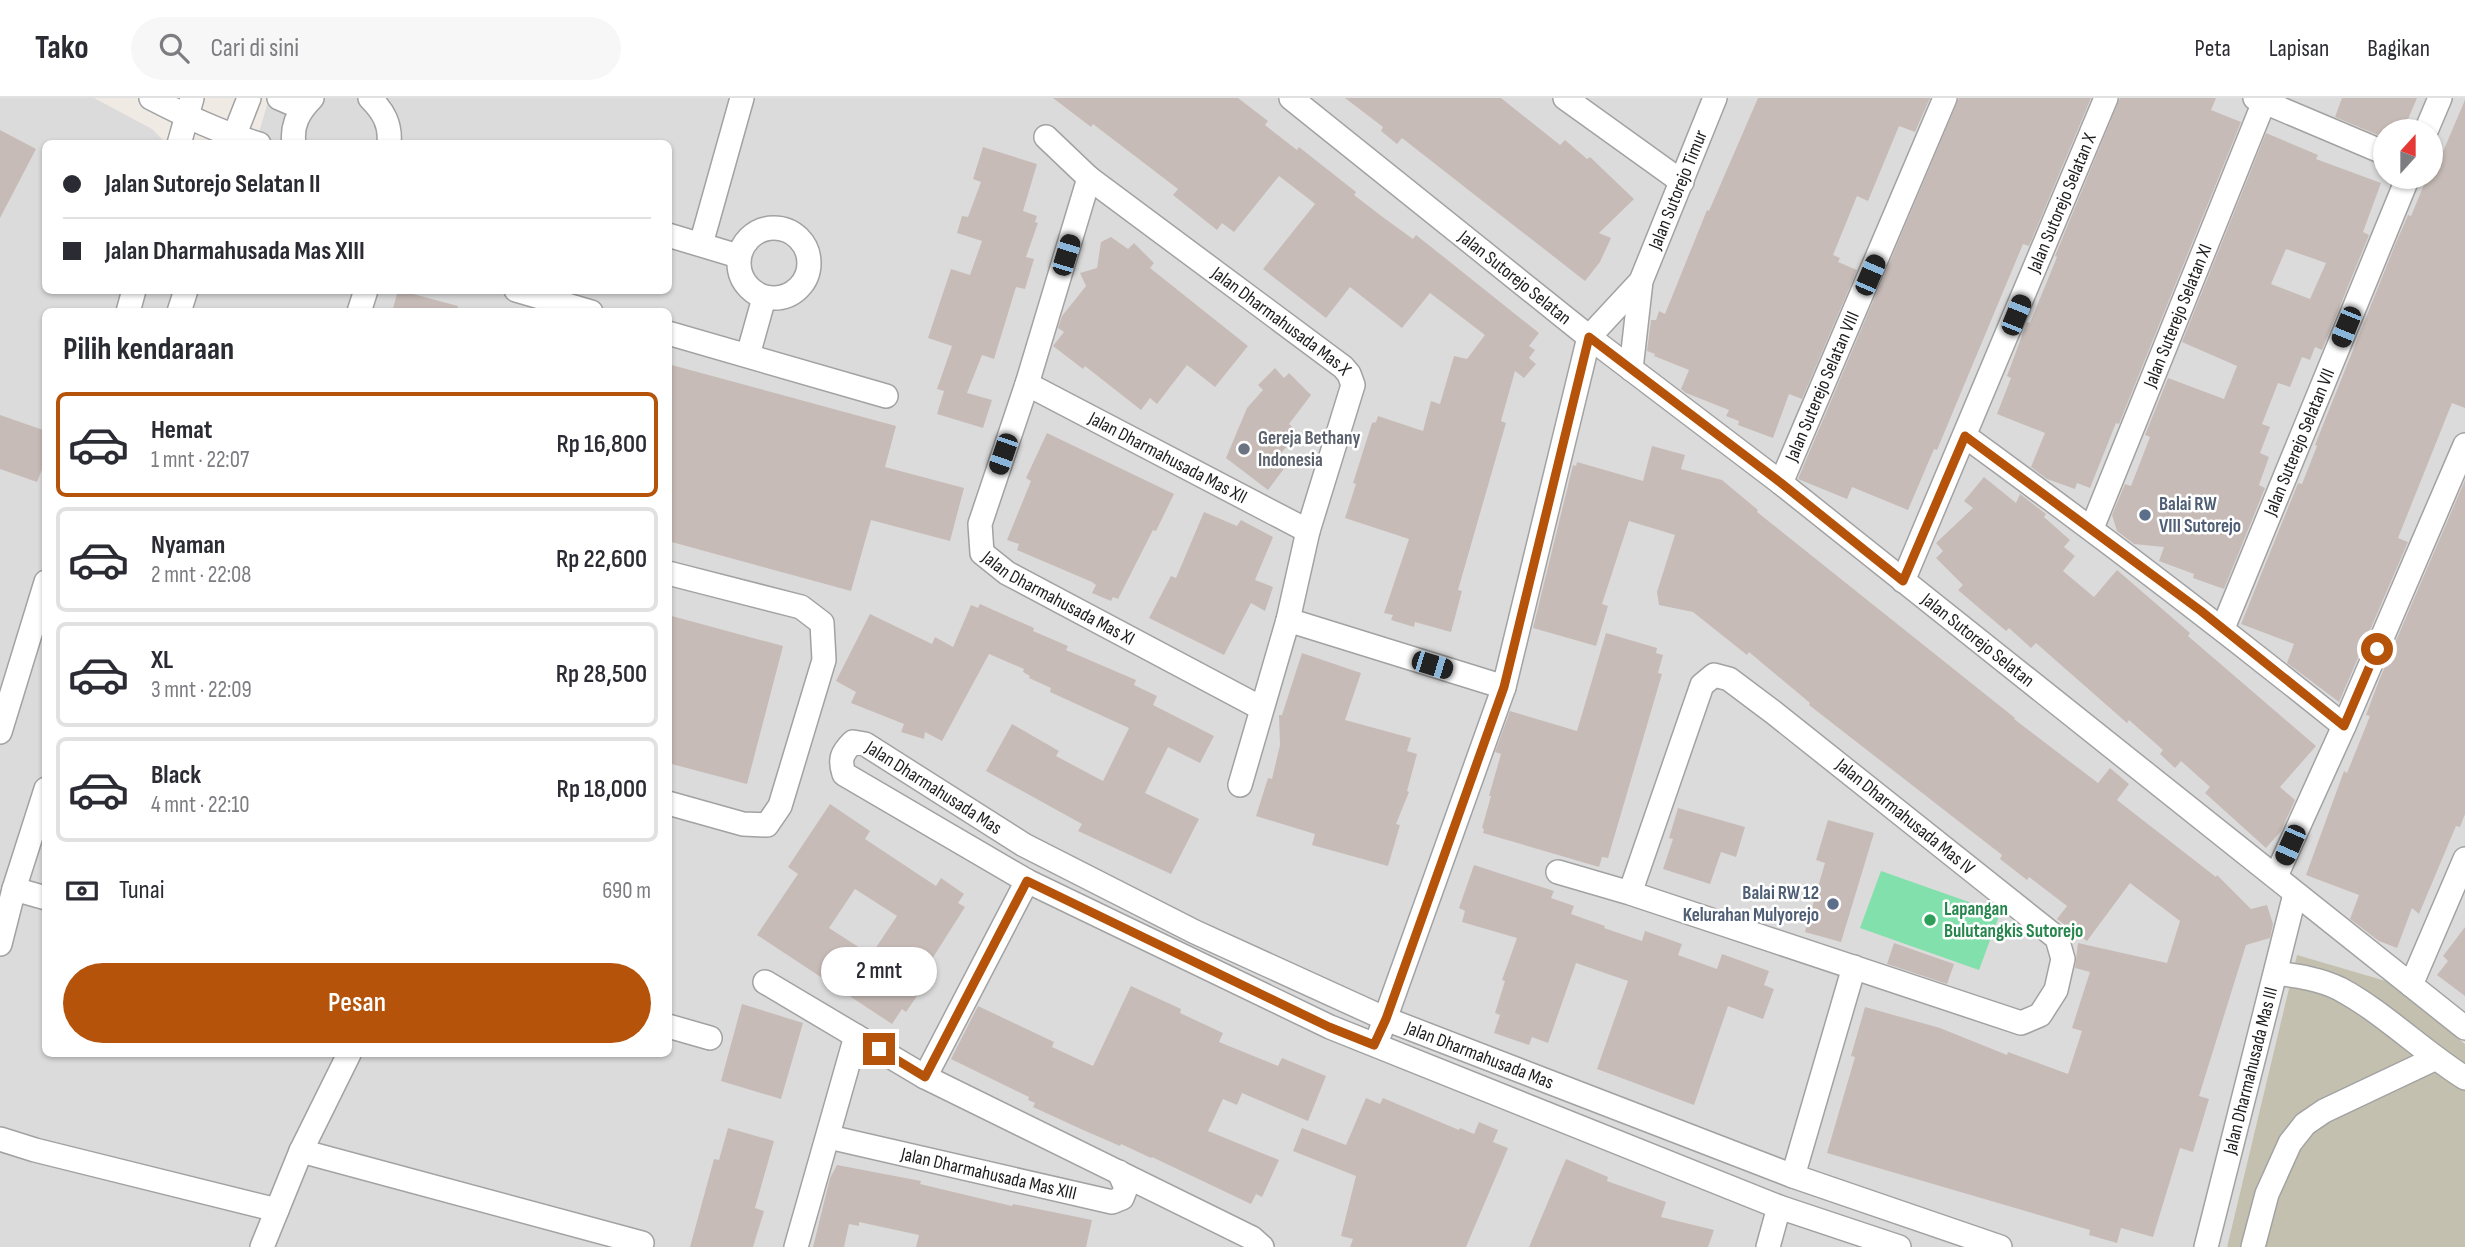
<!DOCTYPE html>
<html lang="id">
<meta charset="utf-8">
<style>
body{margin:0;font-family:"Sofia Sans Condensed",sans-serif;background:#f7f7f7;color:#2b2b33;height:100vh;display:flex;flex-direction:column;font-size:26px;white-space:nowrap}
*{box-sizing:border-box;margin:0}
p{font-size:23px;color:#7c7c81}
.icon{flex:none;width:38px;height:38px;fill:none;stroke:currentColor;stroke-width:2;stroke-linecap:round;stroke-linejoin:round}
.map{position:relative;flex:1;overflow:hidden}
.drawer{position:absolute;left:42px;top:210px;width:630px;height:749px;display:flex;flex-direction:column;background:#fff;border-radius:10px;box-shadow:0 2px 5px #0004}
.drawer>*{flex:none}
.hud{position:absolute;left:42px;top:42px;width:630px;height:154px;border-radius:10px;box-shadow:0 2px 5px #0004;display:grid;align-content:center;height:154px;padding:0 21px;background:#fff}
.needle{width:46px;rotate:21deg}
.controls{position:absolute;left:2373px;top:21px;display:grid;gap:14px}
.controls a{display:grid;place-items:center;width:70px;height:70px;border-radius:50%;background:#fff;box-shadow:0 2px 5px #0004;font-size:35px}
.end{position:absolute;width:32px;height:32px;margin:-16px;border:9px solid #b45309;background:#fff;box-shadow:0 0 0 4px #fff}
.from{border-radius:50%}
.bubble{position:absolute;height:49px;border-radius:24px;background:#fff;box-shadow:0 2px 5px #0004;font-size:23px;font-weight:600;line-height:49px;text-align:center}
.car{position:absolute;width:21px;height:42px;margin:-21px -10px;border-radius:9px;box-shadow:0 0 5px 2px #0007;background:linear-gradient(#222 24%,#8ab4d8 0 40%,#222 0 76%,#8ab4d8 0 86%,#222 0)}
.hud b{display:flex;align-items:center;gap:24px;height:66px;font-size:26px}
.hud b+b{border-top:2px solid #e1e1e2}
.hud i{width:18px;height:18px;background:#2b2b33}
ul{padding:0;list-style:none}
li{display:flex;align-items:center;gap:21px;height:105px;margin:0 14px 10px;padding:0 7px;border:4px solid #e1e1e2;border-radius:10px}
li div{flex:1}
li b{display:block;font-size:26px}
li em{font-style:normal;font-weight:600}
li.on{border-color:#b45309}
li>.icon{width:63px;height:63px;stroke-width:1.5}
h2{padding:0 21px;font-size:32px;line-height:84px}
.pay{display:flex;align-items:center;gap:18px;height:77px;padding:0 21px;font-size:26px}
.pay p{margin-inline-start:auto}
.action{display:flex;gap:14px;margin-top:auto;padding:14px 21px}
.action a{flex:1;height:80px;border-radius:42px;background:#b45309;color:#fff;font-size:28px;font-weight:600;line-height:80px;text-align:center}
header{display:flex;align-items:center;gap:42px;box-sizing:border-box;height:98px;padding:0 35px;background:#fff;border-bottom:2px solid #e1e1e2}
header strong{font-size:33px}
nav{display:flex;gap:38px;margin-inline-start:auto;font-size:24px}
.search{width:490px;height:63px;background:#f7f7f7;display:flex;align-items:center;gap:18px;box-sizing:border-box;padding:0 24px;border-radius:38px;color:#7c7c81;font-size:26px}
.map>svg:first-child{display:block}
.residential{fill:#dcdbdb;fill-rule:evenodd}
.construction{fill:#c4c0af}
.pitch{fill:#81e0ab}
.building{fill:#c7bbb7;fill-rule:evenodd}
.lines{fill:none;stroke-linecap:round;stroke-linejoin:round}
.minor-casing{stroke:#a2a2a2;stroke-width:26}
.minor{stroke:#fff;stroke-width:23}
.route{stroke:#b45309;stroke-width:9}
.worship-dot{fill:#6b7280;stroke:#fff;stroke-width:2.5}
.service-dot{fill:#5c6f8a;stroke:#fff;stroke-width:2.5}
.leisure-dot{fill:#2e9e5b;stroke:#fff;stroke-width:2.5}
.labels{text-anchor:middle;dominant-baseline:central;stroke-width:5;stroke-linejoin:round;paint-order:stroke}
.street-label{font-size:19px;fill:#1e1e1e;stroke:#fff}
.worship-label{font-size:19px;font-weight:bold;fill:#5b616d;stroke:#fff;text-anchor:start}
.service-label{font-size:19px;font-weight:bold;fill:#4e5e75;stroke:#fff;text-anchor:start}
.leisure-label{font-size:19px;font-weight:bold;fill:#27864d;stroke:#fff;text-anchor:start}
</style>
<header>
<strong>Tako</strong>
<div class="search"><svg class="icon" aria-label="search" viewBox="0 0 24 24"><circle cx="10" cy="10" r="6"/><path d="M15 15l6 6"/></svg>Cari di sini</div>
<nav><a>Peta</a><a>Lapisan</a><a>Bagikan</a></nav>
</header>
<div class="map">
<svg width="2465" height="1149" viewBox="0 0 2465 1149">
<rect width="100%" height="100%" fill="#efeae4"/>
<!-- residential -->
<path class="residential" d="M0,0H94L152,31L166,45L46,46V192H668V46L256,45L269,0H2465V946L2386,883L2297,858L2227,1149H0ZM2385,33H2431V79H2385ZM46,214H668V956H46Z"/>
<!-- construction -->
<path class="construction" d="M2297,857L2386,883L2465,946V1149H2227Z"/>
<!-- pitch -->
<path class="pitch" d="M1881,773L2000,815L1979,872L1860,830Z"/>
<!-- building -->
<path class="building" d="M1053,0H1238L1268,23L1265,27L1297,52L1299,49L1356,94L1354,97L1384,120L1413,141L1416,137L1445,160L1539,235L1529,248L1535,252L1529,260L1536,266L1524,280L1515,273L1501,323L1506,325L1458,492L1462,493L1451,534L1415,524L1414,529L1391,522L1393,517L1384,515L1409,441L1345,420L1356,386L1353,385L1372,325L1376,324L1378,318L1423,333L1431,303L1440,306L1454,258L1467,261L1485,237L1430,195L1402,230L1350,189L1326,220L1263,171L1315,106L1309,101L1279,78L1234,134L1222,125L1217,132L1173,97L1178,91L1093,26L1091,29Z
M1345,0H1501L1560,47L1565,42L1587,61L1590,59L1634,101L1599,135L1611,140L1600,164L1585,183L1402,40L1397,46L1381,33L1383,29Z
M1758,0H1930L1915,34L1899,28L1868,103L1857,98L1833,157L1840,160L1838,164L1857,172L1802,301L1789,296L1773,340L1738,327L1739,323L1726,318L1729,312L1686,295L1681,291L1689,272L1654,258L1655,256L1647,253L1651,222H1656L1659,213L1665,216L1707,112L1709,113Z
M1959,0H2091L2029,148L2023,146L1937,352L1934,351L1908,412L1852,389L1847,401L1798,381Z
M2120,0H2216L2211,12L2241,24L2119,326L2116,325L2090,390L2077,385L2075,391L2047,381L2031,369L2045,335L1997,316L2011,280L2007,278L2027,224L2030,225L2057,159L2055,158Z
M2342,0H2417L2403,33H2385V40L2335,19Z
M2465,2V310L2452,305L2398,440L2408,444L2339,604L2287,565L2294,546L2241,526L2292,400L2298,385L2302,386L2317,348L2315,347L2395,147L2408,117L2411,118L2426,82L2430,84Z
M0,32L36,51L0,120Z
M2266,35L2318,57L2316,61L2381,85L2363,134L2369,137L2322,252L2315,249L2310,262L2302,259L2290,289L2278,285L2262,326L2270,329L2260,355L2269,359L2259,387L2265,390L2224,491L2193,480L2194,476L2159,463L2164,449L2134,446L2117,433L2112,417L2125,386L2131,388L2150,339L2145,337L2168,280L2224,301L2237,268L2182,244ZM2286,151L2326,165L2310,201L2271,186Z
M983,49L1037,66L1023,113L1037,118L1035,124L1038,125L1026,159L1034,161L1025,191L1016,189L994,261L982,257L967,295L992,302L983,330L937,316L944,293L937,291L952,248L928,240L951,171L970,177L982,143L957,135L962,118L968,119L981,84L973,81Z
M1111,139L1128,151L1134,145L1154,165L1150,170L1248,248L1215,289L1187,267L1157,306L1150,300L1141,312L1085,268L1083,271L1053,248L1064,234L1058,230L1062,218L1086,188L1080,175L1097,170L1101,144Z
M398,192L458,208L457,214H392Z
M668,266L896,328L885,369L964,390L950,443L871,422L851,493L668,443Z
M1275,270L1284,280L1289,275L1311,297L1289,326L1299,335L1280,356L1289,364L1268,392L1226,360L1247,310L1263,292L1258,287Z
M0,317L46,333V361L37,384L0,371Z
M1047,335L1174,396L1156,433L1153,432L1118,501L1113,499L1111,503L1092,495L1096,487L1092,484L1017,452L1019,446L1007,442L1031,383L1026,380Z
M1652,348L1685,357L1681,371L1722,382L1758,412L1757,414L2015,620L2014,621L2098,685L2110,670L2129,686L2117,702L2216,779L2217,777L2251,811L2267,807L2273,826L2270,840L2246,847L2199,998L2209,1001L2193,1054L2180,1050L2153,1139L2121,1130L2117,1145L2089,1137L2090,1132L1827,1055L1855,959L1851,958L1865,909L1940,930L2007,957L2008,954L2068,976L2082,933L2072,930L2090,874L2075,870L2078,845L2167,865L2180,823L2130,785L2087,843L2057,821L2067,808L2029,779L2027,782L2000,761L2002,757L1809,607L1810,605L1749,554L1747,557L1693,514L1659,507L1657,494L1675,437L1629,423L1602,506L1608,508L1596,548L1533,530L1573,367L1576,368L1577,364L1643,383Z
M1984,379L2016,405L2020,396L2046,416L2044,419L2070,442L2064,449L2075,458L2063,473L2094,499L2117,472L2190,535L2188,538L2316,648L2280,689L2295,702L2281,733L2266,750L2205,695L2210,689L2181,663L2175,670L2160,656L2163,652L2129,622L2127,625L2036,545L2031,550L2009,530L2006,533L1958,492L1963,487L1936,460L1943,453L1936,445L1973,410L1964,403Z
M2465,382V716L2460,729L2456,728L2419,816L2412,810L2397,850L2379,843L2350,821L2359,797L2306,777L2344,673L2347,675L2370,618L2366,617L2380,580Z
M1204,414L1237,428L1241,422L1273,439L1255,482L1273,489L1265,513L1251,505L1224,557L1149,520L1171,478L1176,480Z
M980,506L1034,530L1033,533L1068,548L1066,552L1136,582L1134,587L1157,598L1153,607L1214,638L1200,665L1168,649L1145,695L1199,721L1171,776L1078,733L1082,726L986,673L1012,626L1059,653L1056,658L1103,683L1129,630L1050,594L1051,590L1029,580L1030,578L1023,574L1024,571L989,556L942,643L925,634L924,641L901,634L904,626L851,605L856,594L836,583L870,516L932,546L935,539L953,549L971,507L978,510Z
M668,517L783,548L747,686L668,665Z
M1606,535L1657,550L1656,555L1663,557L1658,575L1662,576L1608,760L1602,759L1599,769L1483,735L1484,731L1482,730L1491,698H1489L1501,656L1495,654L1510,613L1577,633Z
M1302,555L1361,575L1345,622L1411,640L1407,653L1417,656L1407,693L1409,694L1396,726L1400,727L1388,768L1312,747L1315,736L1256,718L1268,680L1272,681L1280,647L1279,617H1282Z
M830,706L870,733L865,741L936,788L941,780L964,796L958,805L965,809L913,891L919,895L906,914L902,911L892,926L757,837L798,776L788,769ZM855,791L897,818L871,857L829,830Z
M1678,710L1745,729L1736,759L1721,754L1710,786L1663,771L1673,741L1669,740Z
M1828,722L1874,735L1841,844L1805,834L1825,765L1816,762Z
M1474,767L1554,793L1551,800L1574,808L1571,816L1605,828L1604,830L1642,843L1645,833L1682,846L1678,857L1717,871L1722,856L1769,873L1764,887L1774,891L1763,921L1728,908L1694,1007L1597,971L1628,883L1576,865L1548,945L1532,939L1529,947L1494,935L1500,917L1495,915L1505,883L1502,882L1517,840L1462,824L1465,813L1459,810Z
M2465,829V898L2437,877L2448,863L2443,858Z
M1894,845L1954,866L1947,886L1887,866Z
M1131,888L1181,911L1180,915L1223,935L1219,944L1278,968L1282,960L1326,978L1308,1023L1242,995L1237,1007L1223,1001L1208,1033L1279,1062L1262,1099L1256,1096L1251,1106L1152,1059L1151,1060L1121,1046L1120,1048L1083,1032L1033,1009L1035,1005L1028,1002L1029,999L951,961L978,908L1054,944L1052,949L1093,968Z
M742,906L803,925L781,1001L721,983Z
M1366,1000L1380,1006L1383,1000L1459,1032L1460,1030L1474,1036L1479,1024L1498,1032L1493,1044L1508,1050L1466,1149H1350L1353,1141L1341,1138L1356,1078L1293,1053L1302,1030L1346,1047Z
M728,1030L774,1043L755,1110L764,1113L753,1149H690L714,1061L719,1062Z
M1566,1061L1608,1079L1607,1083L1666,1104L1661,1119L1714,1132L1708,1149H1529Z
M837,1067L921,1083L920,1086L1012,1108L1013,1106L1092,1122L1086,1149H916L919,1137L859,1124V1128L849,1126L844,1149H813L830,1080Z"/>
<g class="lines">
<!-- minor casing -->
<g class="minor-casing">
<g id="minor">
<path d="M151,0C186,18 221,35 259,46"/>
<path d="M279,0L302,10"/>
<path d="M370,0C383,13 391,26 389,46"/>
<path id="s1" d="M1291,0L1589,239L1781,385L2465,930"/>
<path d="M1565,0L1682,84"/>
<path d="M2255,0L2385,55"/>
<path d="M2426,33L2440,0"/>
<path id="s2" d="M1046,39L1089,80L1343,269L1349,276L1353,287L1308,433L1288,522L1240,687"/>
<path d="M179,46L192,0"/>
<path d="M231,46L249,0"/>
<path d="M294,46C291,27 299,13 312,0"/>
<path id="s3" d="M1089,80L1027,286L980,426L982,455L1007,475L1261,610"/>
<circle cx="774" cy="165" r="35"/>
<path d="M668,137L738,158"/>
<path d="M701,146L742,0"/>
<path d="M516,192L591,214"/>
<path d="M128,214L134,192"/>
<path d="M179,214L186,192"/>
<path d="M359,214L366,192"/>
<path d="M668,235L886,298"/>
<path d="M1589,239L1641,183"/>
<path d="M748,257L764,200"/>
<path id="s4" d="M1631,271L1641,183L1715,0"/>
<path id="s5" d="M1027,286L1308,433"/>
<path d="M1965,338C2094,432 2220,528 2344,628"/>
<path id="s6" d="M1781,385L1945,0"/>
<path id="s7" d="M2092,430L2264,4"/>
<path d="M668,475L801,509L822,525L824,562L780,708L767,727L743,726L668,705"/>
<path id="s8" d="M1903,483L2106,0"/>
<path d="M1288,522L1504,589"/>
<path id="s9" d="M2223,530L2408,79"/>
<path d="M0,634L46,484"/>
<path d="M1558,774L1630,795L2021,925L2040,917L2056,892L2063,861L2057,840L1773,614L1729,581L1714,577L1702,587L1630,795"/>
<path d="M2276,778L2344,628L2465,347"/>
<path d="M14,791L46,800"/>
<path d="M0,846L14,791L46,691"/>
<path d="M2276,875C2298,878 2320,881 2340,891C2383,914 2422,953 2465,980"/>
<path d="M765,884L925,979L1252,1140L1262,1149"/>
<path d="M2411,887L2465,761"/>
<path d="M668,928L710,940"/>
<path d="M1380,935L1504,589L1589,239"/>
<path d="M925,979L1027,783"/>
<path id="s10" d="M829,1039L1112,1104L1122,1100L1126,1090L1119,1074"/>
<path d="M0,1041L35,1052L277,1112"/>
<path d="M301,1053L642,1145"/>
<path d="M1793,1078L1854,869"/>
<path d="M262,1149L301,1053L349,956"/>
<path d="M796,1149L856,938"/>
<path d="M1768,1149L1779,1109"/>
<path id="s11" d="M1899,1149L1779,1109L1330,929L1027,783L844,676C839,661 842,655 853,644L865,646L1024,747L1195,834L1386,921L1793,1078L2000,1149"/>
<path id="s12" d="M2206,1149L2295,796"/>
<path d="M2253,1149L2267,1096L2290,1045L2305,1026L2324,1013L2434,961"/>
</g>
</g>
<!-- minor -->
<use href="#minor" class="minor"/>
</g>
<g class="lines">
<!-- route -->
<path class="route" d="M879,951L925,979L1027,783L1329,929L1374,947L1386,921L1504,589L1589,239L1781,385L1903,483L1965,338L2201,513L2344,628L2377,551"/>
</g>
<!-- markers -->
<circle class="worship-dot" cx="1244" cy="351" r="7"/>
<g class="service-dot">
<circle cx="2145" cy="417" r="7"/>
<circle cx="1833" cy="806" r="7"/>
</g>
<circle class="leisure-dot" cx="1930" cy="822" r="7"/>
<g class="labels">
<!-- street labels -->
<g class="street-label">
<text stroke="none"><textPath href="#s4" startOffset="187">Jalan Sutorejo Timur</textPath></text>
<text stroke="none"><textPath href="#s8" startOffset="410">Jalan Sutorejo Selatan X</textPath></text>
<text stroke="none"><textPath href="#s1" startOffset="287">Jalan Sutorejo Selatan</textPath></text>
<text stroke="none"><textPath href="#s7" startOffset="229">Jalan Suterejo Selatan XI</textPath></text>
<text stroke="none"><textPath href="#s2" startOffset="299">Jalan Dharmahusada Mas X</textPath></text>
<text stroke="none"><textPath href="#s6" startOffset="105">Jalan Suterejo Selatan VIII</textPath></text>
<text stroke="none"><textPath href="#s9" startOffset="201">Jalan Suterejo Selatan VII</textPath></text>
<text stroke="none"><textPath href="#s5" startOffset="159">Jalan Dharmahusada Mas XII</textPath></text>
<text stroke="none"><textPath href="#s3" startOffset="481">Jalan Dharmahusada Mas XI</textPath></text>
<text stroke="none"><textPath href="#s1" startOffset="875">Jalan Sutorejo Selatan</textPath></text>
<text stroke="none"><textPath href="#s11" startOffset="1288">Jalan Dharmahusada Mas</textPath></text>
<text transform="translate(1905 719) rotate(39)">Jalan Dharmahusada Mas IV</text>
<text stroke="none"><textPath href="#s11" startOffset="1897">Jalan Dharmahusada Mas</textPath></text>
<text stroke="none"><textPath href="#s12" startOffset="182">Jalan Dharmahusada Mas III</textPath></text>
<text stroke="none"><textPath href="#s10" startOffset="164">Jalan Dharmahusada Mas XIII</textPath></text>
</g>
<!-- worship labels -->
<g class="worship-label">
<text x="1258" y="340">Gereja Bethany<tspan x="1258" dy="22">Indonesia</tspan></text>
</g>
<!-- service labels -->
<g class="service-label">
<text x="2159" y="406">Balai RW<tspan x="2159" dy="22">VIII Sutorejo</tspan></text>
<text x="1819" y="795" text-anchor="end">Balai RW 12<tspan x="1819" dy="22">Kelurahan Mulyorejo</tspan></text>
</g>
<!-- leisure labels -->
<g class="leisure-label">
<text x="1944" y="811">Lapangan<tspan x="1944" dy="22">Bulutangkis Sutorejo</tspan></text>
</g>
</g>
</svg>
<div class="controls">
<a><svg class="needle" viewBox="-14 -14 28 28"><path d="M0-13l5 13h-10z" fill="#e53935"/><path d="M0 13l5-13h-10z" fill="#7c7c81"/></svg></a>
</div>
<i class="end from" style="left:2377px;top:551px"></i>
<i class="end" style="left:879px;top:951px"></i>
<div class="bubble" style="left:821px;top:849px;width:116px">2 mnt</div>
<i class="car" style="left:1066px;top:157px;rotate:17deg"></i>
<i class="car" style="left:1870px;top:177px;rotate:23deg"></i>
<i class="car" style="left:2016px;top:217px;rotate:22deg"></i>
<i class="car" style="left:2346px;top:229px;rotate:202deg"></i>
<i class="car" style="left:1003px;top:356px;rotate:199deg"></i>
<i class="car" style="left:1432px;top:567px;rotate:107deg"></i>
<i class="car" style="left:2290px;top:747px;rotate:204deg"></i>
<div class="hud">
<b><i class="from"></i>Jalan Sutorejo Selatan II</b>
<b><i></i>Jalan Dharmahusada Mas XIII</b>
</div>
<section class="drawer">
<h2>Pilih kendaraan</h2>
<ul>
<li class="on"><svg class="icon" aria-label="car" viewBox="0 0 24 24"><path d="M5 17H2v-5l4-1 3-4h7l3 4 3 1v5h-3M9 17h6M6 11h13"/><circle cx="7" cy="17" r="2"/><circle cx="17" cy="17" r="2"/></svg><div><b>Hemat</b><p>1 mnt · 22:07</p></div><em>Rp 16,800</em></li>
<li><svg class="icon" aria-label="car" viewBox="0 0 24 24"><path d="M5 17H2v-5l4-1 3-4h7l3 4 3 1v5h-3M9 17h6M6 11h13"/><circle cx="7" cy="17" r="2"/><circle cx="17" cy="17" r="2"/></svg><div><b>Nyaman</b><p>2 mnt · 22:08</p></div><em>Rp 22,600</em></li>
<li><svg class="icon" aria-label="car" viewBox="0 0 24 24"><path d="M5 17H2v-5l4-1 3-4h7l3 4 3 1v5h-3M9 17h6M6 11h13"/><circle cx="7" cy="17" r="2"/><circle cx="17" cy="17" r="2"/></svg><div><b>XL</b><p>3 mnt · 22:09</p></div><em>Rp 28,500</em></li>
<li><svg class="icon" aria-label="car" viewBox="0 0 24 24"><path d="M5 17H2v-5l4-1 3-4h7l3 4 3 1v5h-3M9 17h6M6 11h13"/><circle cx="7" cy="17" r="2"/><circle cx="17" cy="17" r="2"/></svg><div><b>Black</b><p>4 mnt · 22:10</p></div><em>Rp 18,000</em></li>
</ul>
<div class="pay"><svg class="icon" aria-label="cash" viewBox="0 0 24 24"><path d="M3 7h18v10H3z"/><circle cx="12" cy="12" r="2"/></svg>Tunai<p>690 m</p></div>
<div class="action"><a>Pesan</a></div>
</section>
</div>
